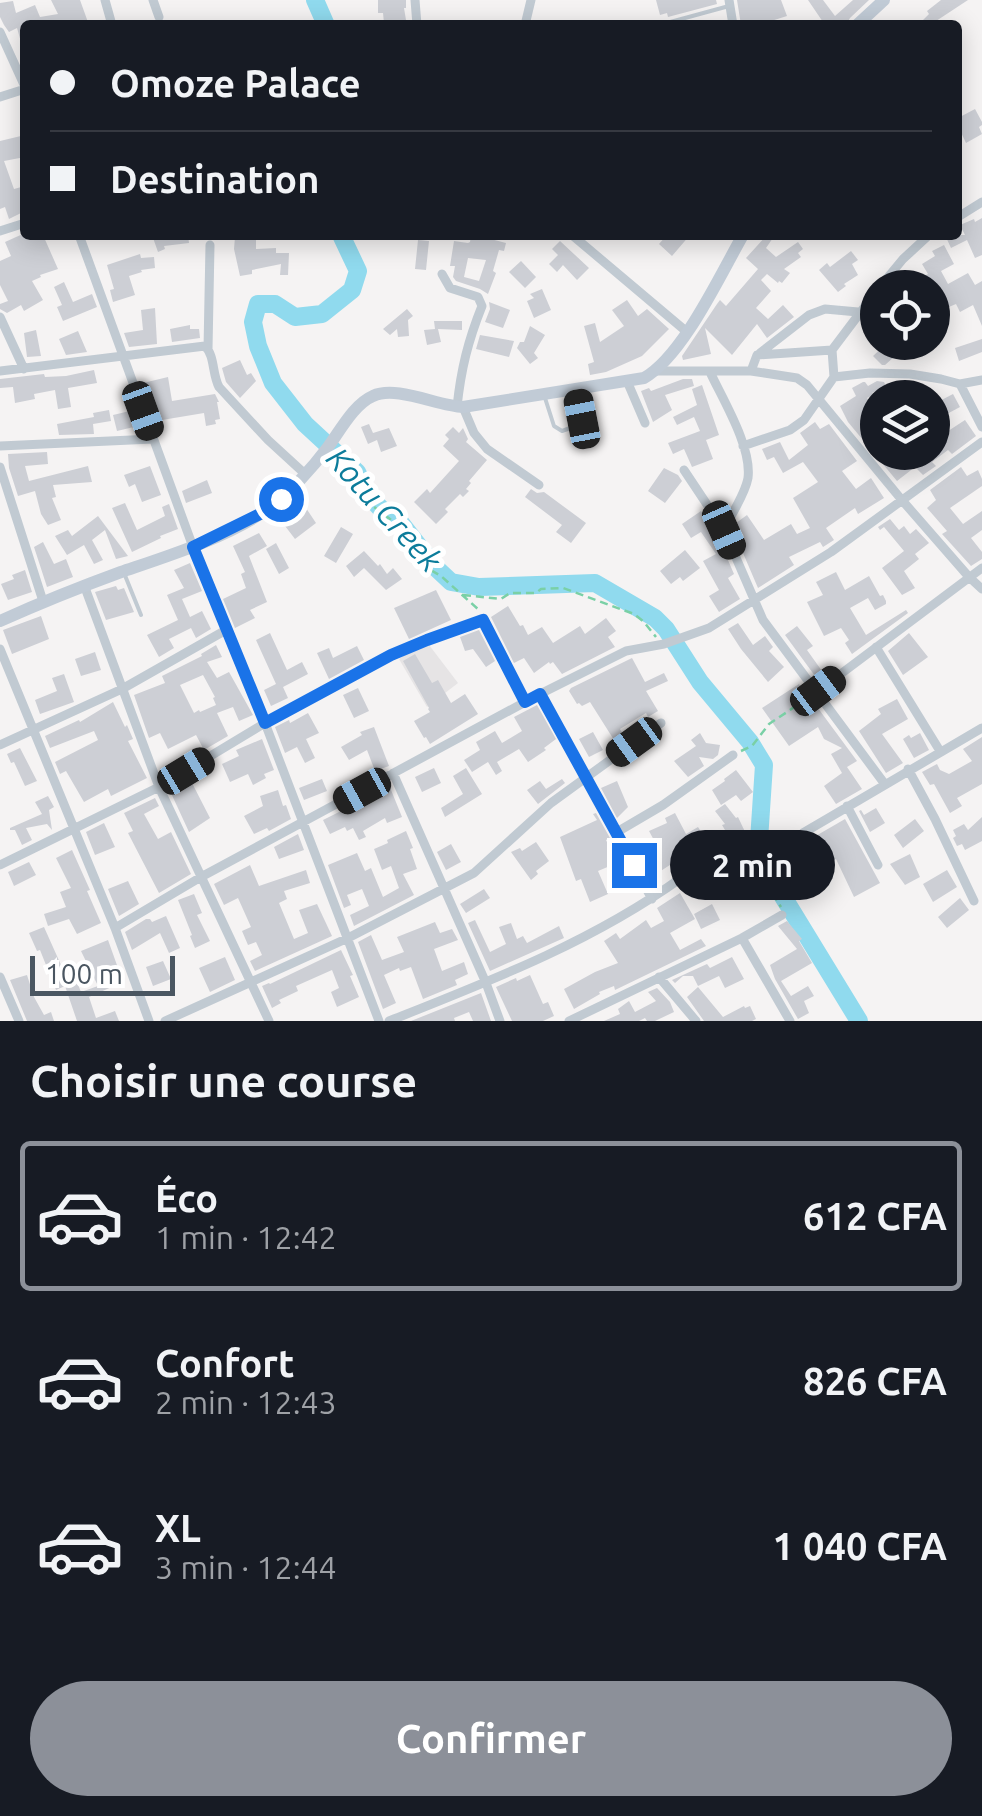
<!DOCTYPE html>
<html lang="fr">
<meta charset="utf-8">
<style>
body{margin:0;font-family:Ubuntu,sans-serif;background:#20242c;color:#f1f3f6;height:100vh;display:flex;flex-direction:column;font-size:38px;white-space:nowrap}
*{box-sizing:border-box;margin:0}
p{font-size:32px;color:#9ea1a6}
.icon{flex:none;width:55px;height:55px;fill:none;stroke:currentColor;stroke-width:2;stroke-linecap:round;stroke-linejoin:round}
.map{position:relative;height:1021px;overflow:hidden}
.drawer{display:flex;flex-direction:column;background:#171b24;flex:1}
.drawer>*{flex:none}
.banner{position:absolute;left:20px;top:20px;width:942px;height:220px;border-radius:10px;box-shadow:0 5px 25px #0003;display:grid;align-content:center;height:220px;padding:0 30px;background:#171b24}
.fabs{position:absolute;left:860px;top:270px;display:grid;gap:20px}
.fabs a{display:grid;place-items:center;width:90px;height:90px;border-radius:50%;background:#171b24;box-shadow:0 5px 25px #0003;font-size:50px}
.scale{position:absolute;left:30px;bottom:25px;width:145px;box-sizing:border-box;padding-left:10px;border:5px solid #4a5661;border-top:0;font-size:28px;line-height:35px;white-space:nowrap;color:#4a5661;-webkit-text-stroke:8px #fff;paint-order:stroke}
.end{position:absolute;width:45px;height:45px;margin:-22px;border:12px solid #1a73e8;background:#fff;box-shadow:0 0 0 5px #fff}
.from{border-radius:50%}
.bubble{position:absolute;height:70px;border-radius:35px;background:#171b24;box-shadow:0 5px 25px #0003;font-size:32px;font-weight:700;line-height:70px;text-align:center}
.car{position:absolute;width:30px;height:60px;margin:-30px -15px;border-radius:12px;box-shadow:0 0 8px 2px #0007;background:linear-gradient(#222 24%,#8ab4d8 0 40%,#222 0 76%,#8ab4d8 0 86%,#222 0)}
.banner b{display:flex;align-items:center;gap:35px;height:95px;font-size:38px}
.banner b+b{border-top:2px solid #363941}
.banner i{width:25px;height:25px;background:#f1f3f6}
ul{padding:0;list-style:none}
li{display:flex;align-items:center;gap:30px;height:150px;margin:0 20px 15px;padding:0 10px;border:5px solid transparent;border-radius:10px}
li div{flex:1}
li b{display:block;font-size:38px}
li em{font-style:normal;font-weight:700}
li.selected{border-color:#8c9099}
li>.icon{width:90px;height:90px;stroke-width:1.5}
h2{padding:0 30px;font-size:45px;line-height:120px}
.primary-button{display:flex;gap:20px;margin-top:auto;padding:20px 30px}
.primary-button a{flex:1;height:115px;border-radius:60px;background:#8c9099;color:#fff;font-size:40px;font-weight:700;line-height:115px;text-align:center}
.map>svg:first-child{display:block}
.education{fill:#e6e4e5}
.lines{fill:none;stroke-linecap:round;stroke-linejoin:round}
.river{stroke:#90daee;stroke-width:18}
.building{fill:#cdcfd5;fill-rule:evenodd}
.path{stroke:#7ad0a6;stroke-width:2.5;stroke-dasharray:8 5;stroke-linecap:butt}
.lane{stroke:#c1cad2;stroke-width:4}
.street{stroke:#c1cad2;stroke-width:9}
.secondary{stroke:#c1cbd6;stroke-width:12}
.route{stroke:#1a73e8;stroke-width:12}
.labels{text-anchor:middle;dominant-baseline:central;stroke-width:10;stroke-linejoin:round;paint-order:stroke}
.water-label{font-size:32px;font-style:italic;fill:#0c7c9b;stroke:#fff}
</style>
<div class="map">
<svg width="982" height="1021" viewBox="0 0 982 1021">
<rect width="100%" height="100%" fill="#f5f3f3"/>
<!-- education -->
<path class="education" d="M426,641L458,683L427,707L399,659Z"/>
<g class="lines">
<!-- river -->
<path class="river" d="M315,0L326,25
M341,235L358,271L352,290L322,314L295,317L275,304H258L253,322L258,346L273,383L305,424L357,472L369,496L383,511L400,522L435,567L451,582L479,587L595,583L655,618L666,629L700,682L750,742L764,765L759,840L768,872L859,1021"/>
</g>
<!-- building -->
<path class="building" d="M51,0H80L89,25H25V48L23,49L17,28L9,32L4,25L0,17V3L13,1L16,13L35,5L40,17L58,14Z
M378,0H406V8H404L406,20L384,23L383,13H378Z
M656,0H716L717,4L668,17L667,13L660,15Z
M737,0H781L787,16L768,22L769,25H741Z
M808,0H823L835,16L853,0H869L850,18L846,25H825Z
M941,0H968L930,25H918L929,14L927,11Z
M975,109L982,122V125L979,127L982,134L966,143L958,126V118Z
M25,135V157L4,161L14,189L25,186V211L9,219L5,207L0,209V141Z
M982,218V255L975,258L967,240L951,248L945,235H965L960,225L974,219L975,222Z
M25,233V235H43L58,269L40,275L41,277L32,281L43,300L24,311L21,305L7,313L0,309V304L8,301L0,285V261L11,256L5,242Z
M152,235H188L189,243L164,246L165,249L158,252Z
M471,235H483V237L506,243L504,251L499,250L493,271L496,273L488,294L480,289L456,281L453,277L455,266H450L454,241L468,243L470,242ZM468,258L486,260L479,281L464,277Z
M667,235H690L672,256L659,244Z
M767,235H775L766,248L776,257L798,242L803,249L798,253L801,257L784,269L790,273L782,283L779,281L778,283L767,274L761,280L771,291L756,308L768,319L783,305L794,317L767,338L757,324L732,355L705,328L711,354L683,360L682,356L717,304L720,300L726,306L758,269L746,258Z
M235,237H256V249L276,248V253H289L288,275H280L281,264L252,270V274L240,276L234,249Z
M418,240L429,241L426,270L415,269Z
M560,241L589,268L577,280L563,265L557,272L549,264L558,255L552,249Z
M944,245L954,264L941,271L948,284L968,273L975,285L982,281V326L973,305L960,312L956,304L932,314V288H921L917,280L928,274L922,264L935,256L932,251Z
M851,251L858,260L852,264L858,275L844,284L846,286L838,292L819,270L827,263L830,267Z
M140,254L141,258L154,257L155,268L141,270L142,272L129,276L135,295L113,302L110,290L114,289L107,265Z
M521,261L536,277L525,288L509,272Z
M64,282L73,302L92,294L97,307L63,321L57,307L62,305L54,287Z
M542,289L551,310L534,318L527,301L534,298L530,294Z
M627,300L638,316L647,309L669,329L642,356L606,372L590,375L588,364L594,362L584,326L595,323L600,342L624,326L612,310Z
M489,302L510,310L503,328L485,322L490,309Z
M155,308L157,344L129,347L124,333L143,330L141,310Z
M407,309L413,316L408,320L409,336L398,337L397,329L390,335L383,329Z
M434,321H462V330L438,329L441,342L427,345L424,330L435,329Z
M190,325V329H199L200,338L172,342L170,329Z
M530,326L545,335L534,353L538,358L530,364L517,348L520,342H524Z
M36,330L41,356L27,357L24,333Z
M78,331L87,352L66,355L59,339Z
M480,335L514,341L509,357L476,349Z
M982,339V352L959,361L955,348Z
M888,342H929L910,355L905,347L885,365H882L873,356Z
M240,360L247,375L251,373L256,381L240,398L226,382L222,368Z
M94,370L97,383L68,388L71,407L58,409L55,390L34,394L35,399L15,403L13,387L0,388V379L44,374L45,377L66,376Z
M168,377L172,401L215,394L219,402H217L220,419L215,420L216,424L206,426L204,413L156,421L143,383Z
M683,379H692L694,386L665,395L672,410L653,422L641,391L649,388L651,391Z
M877,381L884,382L886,386L872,393L873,395L867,398L876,411L869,416L878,427V452H922L936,466L923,475L915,467L897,481L848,422L840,406L856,396L852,388L863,382H865L868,386Z
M702,385L719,435L706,440L713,459L692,467L684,449L673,454L668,443L700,431L694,417L677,425L673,417L697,405L692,389Z
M953,394L960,407L932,422V405Z
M109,410L111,421L93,424L94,434L59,435L57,424L94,417L93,413Z
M134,410L138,426L117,431L113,415Z
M965,420L976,436L952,454L948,450L932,462V429L939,437Z
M815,422L820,429L829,424L857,461L842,471L856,489L871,478L884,498L858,514L855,508L826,528L834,540L823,547L820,542L789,557L794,565L758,588L737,539L744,536L736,523L747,515L764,540L791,524L797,534L810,528L793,498L818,482L803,462L783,473L774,457L767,460L762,449L780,442L789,460L808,445L800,433Z
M369,424L373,433L389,428L397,446L381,452L377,440L368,444L361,427Z
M453,427L459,433L463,428L468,439L466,442L487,460L469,481L471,483L466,489L469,491L463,497L460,494L445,509L448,512L436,524L414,502L427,489L430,493L459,461L443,446L449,439L445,435Z
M47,452L48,464L25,466L29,481L88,466L92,482L53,485L56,497L52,498L61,520L48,525L41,514L35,491L18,496L9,468L8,454Z
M150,466L161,495L142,502L135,484L129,487L124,475Z
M961,467L967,476L978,470L982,479V486L950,508L963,524L982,511V530L971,538L982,552V559L971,566L942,534L947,531L927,508L936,500L930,490Z
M664,468L678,475L682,481L665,503L648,491Z
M207,480L212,493L186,503L182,491Z
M531,489L537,493L544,492L586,523L571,543L556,532L562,525L525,497Z
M125,503L137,530L165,516L162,507L169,504L178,529L160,536L161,538L132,552L112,508Z
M304,505L316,523L295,539L282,522Z
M701,511L721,544L734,574L728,578L740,599L719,612L709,596L719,590L703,561L716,554L701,532L691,538L682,524Z
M98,516L128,556L116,559L105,530L92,540L103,560L94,564L84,545L67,555L55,536L68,530L72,536Z
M890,519L899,530L904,526L910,534L916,529L929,543L915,554L919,559L904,571L915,588L902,595L882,568L904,551L884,527L880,530L878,527Z
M341,527L353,534L336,563L324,556Z
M259,533L267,546L249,556L267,602L250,610L255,618L235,628L223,599L246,588L241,574L245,572L233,546Z
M43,542L54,564L66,559L73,577L47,587L34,547Z
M276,543L289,568L279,574L266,549Z
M685,550L700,568L683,581L680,577L671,584L660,571Z
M364,551L378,566L380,564L387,574L393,568L402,579L386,590L364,568L354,577L346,566Z
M190,563L202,591L182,599L190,617L202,611L211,629L196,638L191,628L169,639L174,648L159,657L147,635L178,620L167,595L184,588L174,570Z
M25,570L32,592L8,600L1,584L14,579L12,575Z
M836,572L845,590L869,576L880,596L883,595L886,601V604L875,610L868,598L850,608L866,635L906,610L908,613L852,654L845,643L849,640L841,628L824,636L807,602L823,595L816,582Z
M116,586L118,590L124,588L134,612L106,620L95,592Z
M436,590L451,620L409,639L394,608Z
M508,606L520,626L523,625L528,635L542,627L553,643L580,626L585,634L606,618L616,631L608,637L615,647L562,674L553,662L550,664L549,662L534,673L524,658L514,663L491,617Z
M41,616L49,639L12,654L3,630Z
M738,623L753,645L765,636L773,647L769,651L784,667L768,682L741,649L728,629Z
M797,626L813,646L807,650L822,671L815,676L785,635Z
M479,630L495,661L486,667L473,649L465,651L460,637Z
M270,633L287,670L302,662L308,674L283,687L288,698L271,706L264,690L276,684L256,640Z
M909,633L928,657L903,675L888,651Z
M216,645L222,657L207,662L217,678L229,672L253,715L239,721L233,707L217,713L228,736L204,750L196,735L168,749L160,733L149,738L134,695L165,683L162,676L202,656L201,654ZM203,675L215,697L213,698L216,705L200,712L199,710L194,713L180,685Z
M357,646L364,660L329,679L317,653L329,648L333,658Z
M95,652L101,670L81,676L75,659Z
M415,654L432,683L438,680L451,703L465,694L478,714L430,744L426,737L424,738L414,721L430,712L428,709L429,708L403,661Z
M632,658L645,682L664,673L668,681L646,691L658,711L648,717L646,713L620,729L623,734L614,740L590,702L582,706L579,703L577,704L569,691L571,688Z
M64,674L74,702L40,714L35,700L57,691L52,678Z
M799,684L809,702L812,700L857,761L847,767L862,789L836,804L824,786L842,773L831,754L842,748L824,739L818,727L789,746L762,708Z
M358,688L369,711L354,718L343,695Z
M897,699L908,719L882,734L903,763L886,773L859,731L881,714L878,709Z
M113,702L125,727L127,725L133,739L128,741L147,778L111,796L108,789L84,802L66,771L60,774L55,762L98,740L94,731L50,748L45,736L79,720L80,722Z
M537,705L556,739L544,748L546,750L528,762L519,749L497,762L502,771L496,775L488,762L472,772L464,760L480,750L476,742L495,731L502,743L522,731L514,717Z
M308,713L319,733L306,739L315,758L305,763L297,747L285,753L275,727L289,720L290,723Z
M374,727L389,766L375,771L367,750L349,760L341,747L362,735L360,732Z
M593,732L603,750L589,757L579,739Z
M700,733L706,743L720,745L718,755L713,759L699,757L704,766L688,777L674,761L696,746L691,740Z
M920,733L929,750L914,758L903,739L909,735L911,738Z
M982,737V784L957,798L962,806L950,813L934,784L930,785L922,772L937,764L940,770L949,774L972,761L963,749Z
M262,739L274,770L264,774L266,778L253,785L248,774L230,782L222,764L239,756L236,750Z
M20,748L37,781L25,786L14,762L11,763L7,754Z
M434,768L441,783L422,792L415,777Z
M466,768L482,794L445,817L441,808L463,794L453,776Z
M736,770L753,792L741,801L736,795L721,805L712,790L725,781L724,779Z
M322,779L327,791L304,800L299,788Z
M562,779L565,783L538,804L527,790L540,781L546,789Z
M617,781L628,807L617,818L601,788Z
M192,783L210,818L189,832L171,793Z
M389,785L402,817L387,823L385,818L363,831L366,837L359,840L353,828L347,831L345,827L330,834L323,820L345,809L347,812L364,802L363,799Z
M278,790L283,806L286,805L291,819L269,831L267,828L254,834L244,816L263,806L260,796Z
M48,796L54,807L49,810L52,830L47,824L26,828L32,840L22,845L15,830H10V828L42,814L35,802Z
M155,798L159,806L144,814L158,839L171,832L191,874L159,893L128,833L133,831L124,813Z
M725,804L736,818L738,817L747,836L731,844L728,838L707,859L706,857L704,859L699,853L678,869L673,863L650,878L637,854L656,844L649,831L667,823L665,818L675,813L686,834L698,827L709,844L725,830L722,825L725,824L715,811Z
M876,808L885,823L870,832L859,811L861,810L864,815Z
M596,813L610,838L606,840L617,863L598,871L608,894L590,902L581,879L576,881L560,837L597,820L593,814Z
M982,817V841L965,850L962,844L957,846L953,838L956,836L953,830L964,824L968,830Z
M845,819L880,883L854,897L836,859L814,871L796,839L804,841L814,837Z
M915,819L924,831L903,848L894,835Z
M104,823L115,847L95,855L86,832Z
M406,831L413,848L410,849L417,869L403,874L414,895L354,926L350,915L369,906L362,889L347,895L351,905L344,908L328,865L357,853L365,871L371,868L383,897L399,888L391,866L382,870L374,849L388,843L387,840Z
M298,834L304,850L279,859L274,847Z
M536,842L549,861L536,871L538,874L531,880L511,852L520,848L522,851Z
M451,844L461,862L446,870L437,852Z
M72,850L90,890L87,891L101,923L77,934L69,919L48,926L44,914L66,907L60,892L71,888L56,858Z
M910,854L920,877L905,885L890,864Z
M29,862L36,875L14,886L8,872Z
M250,865L259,886L306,870L310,883L284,891L287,899L279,903L294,939L308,933L299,910L317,904L332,936L255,971L250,961L262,955L256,942L248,945L242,931L251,927L238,898L224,905L214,884Z
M947,870L957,887L933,902L923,884Z
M128,881L139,904L119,916L108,889Z
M484,889L490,898L466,913L460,904Z
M680,893L695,919L670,933L680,950L701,939L706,946L615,990L614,986L599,992L600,994L574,1009L564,989L595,972L618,963L604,941L616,933L620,939L646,920L651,928L664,921L657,908Z
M194,894L202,913L197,915L210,941L195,948L190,936L192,935L178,900Z
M960,898L969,910L947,928L938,917Z
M712,904L720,920L701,929L694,914Z
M166,916L180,948L169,953L160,933L132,950L125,932L146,919H150L152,922Z
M475,920L490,952L506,944L499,927L511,923L517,939L523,936L527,943L559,926L564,938L490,971L468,923Z
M787,921L802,939L799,941L812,963L781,981L791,996L808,986L814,996L804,1001L809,1013L798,1019L775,979L770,965L797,949L778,926Z
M435,922L440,933L452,929L458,940L434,949L442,971L464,962L468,974L455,980L457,985L423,999L411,967L400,971L399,968L384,975L396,1003L383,1009L358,942L371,935L382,960L404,952L397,937Z
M44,927L61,965L69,962L81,992L98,986L81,951L108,940L123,982L89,997L96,1018L115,1011L119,1021H77L65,986L56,990L40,950L37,951L29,933Z
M341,950L350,969L353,975L350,976L359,997L337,1007L331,992L339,988L332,970L296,986L298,991L279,1000L281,1003L272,1008L262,986L269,983L270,984Z
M225,957L235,980L210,992L199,968Z
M732,957L744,979L725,988L719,976L698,986L693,976H683L675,983L672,980L707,964L710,968Z
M163,961L171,979L153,986L146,967Z
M27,975L34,997L44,1015L51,1012L54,1021H27L10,980Z
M530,975L543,1004L548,1002L554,1016L543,1021H512L496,987L516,978L517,981Z
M698,987L723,1017L744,1006L745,1008L750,1006L756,1019L752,1021H704L687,997Z
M657,988L670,1002L674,1012L655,1021H647L645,1018L639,1021H604L620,1014L618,1009L629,1001L635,1012L656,1001L648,992Z
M481,993L491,1021H473L469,1012L454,1018L455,1021H411Z"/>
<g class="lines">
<!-- path -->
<path class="path" d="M332,460L352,474L366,501L394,522L395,528L418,551L417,562L441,576L479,610
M463,595L501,599L510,593H536L541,589L563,588L634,614L644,622L656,637
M741,751L752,746L769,724L808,698
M688,869L700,857L716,867L751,864L760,858
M692,875L715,873L738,881L763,878L781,907"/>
<!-- lane -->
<path class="lane" d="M663,24L729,6
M545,398L554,426L562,431L581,424L583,419L577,393
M124,573L141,615"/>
<!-- street -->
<path class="street" d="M105,0L112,25
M153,0L159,17
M415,0L417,25
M729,0L733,25
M525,25L531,0
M0,32L25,87
M0,97L25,89
M958,217L982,202
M0,231L25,223
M79,235L193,547L265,723L379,1021
M572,235L687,332
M442,274L450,288L478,297L482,306C468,341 461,369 457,407
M879,288L903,259L929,235
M0,317L24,369
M208,349L210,245
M760,353L809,315L825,309L858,312
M0,371L205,346C215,356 212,374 219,387L268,440L304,473
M657,371H751L757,355L832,350
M751,371L797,378L807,385L901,499L969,577L982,589
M710,372C723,400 752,447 748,478C745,495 731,514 724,530
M834,377L870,373L910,374L941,379L960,384L982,380
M627,381L645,423
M960,384L982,427
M463,407L474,433L487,449L539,485
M0,446L153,439
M743,446L790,430L804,420L834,377L832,350L878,289
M0,467L43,601
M684,470L724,530L763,620L884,783
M84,585L159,787L269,1021
M876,647L940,751
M0,649L115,928L149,1021
M818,691L982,568
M540,694L652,899
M0,745L122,689L226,630
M908,769L935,819L974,901
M393,773L486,983L500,1021
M847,806L878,865
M617,832L663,805L733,755
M803,833L982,728
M0,865L159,787L265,723L391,655L427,640L483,620L525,702
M115,928L201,877L540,694L626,651L664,644L709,628L831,552L982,442
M742,938L790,1021
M0,977L19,1021
M659,977L696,1021
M165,1021L348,938L474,873L551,803L661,723
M389,1021C490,981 592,942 681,878
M569,1021L742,938L782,915"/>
<!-- secondary -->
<path class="secondary" d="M857,25L884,0
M0,621C40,603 80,587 121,572C168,556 229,537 269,508C289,494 313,467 328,447C340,431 354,404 373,396C396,385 438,406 463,407L644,378C683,356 720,275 743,235"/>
</g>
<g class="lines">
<!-- route -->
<path class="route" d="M281,499L266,511L193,547L265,723L391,655L427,640L483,620L525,702L540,694L634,865"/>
</g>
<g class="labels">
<!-- water labels -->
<g class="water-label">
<text transform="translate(385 509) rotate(48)">Kotu Creek</text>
</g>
</g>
</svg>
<div class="fabs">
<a><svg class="icon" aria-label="locate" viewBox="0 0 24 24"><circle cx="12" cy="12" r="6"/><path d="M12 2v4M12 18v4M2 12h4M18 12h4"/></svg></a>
<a><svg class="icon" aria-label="layers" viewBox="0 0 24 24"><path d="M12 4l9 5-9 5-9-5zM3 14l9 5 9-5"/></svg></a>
</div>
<div class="scale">100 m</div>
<i class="end from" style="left:281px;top:499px"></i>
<i class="end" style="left:634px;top:865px"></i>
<div class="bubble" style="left:670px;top:830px;width:165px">2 min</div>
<i class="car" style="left:143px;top:411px;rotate:160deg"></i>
<i class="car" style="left:582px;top:419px;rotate:349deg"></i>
<i class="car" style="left:724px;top:530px;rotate:156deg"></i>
<i class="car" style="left:818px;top:691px;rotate:53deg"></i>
<i class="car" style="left:634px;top:742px;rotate:234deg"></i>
<i class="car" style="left:186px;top:771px;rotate:59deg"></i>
<i class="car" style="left:362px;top:791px;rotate:241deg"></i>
<div class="banner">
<b><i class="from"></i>Omoze Palace</b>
<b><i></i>Destination</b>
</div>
</div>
<section class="drawer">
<h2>Choisir une course</h2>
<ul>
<li class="selected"><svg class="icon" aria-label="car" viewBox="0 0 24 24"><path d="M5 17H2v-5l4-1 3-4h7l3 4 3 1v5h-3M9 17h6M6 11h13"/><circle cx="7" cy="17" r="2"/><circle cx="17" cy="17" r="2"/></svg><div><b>Éco</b><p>1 min · 12:42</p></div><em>612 CFA</em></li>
<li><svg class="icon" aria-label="car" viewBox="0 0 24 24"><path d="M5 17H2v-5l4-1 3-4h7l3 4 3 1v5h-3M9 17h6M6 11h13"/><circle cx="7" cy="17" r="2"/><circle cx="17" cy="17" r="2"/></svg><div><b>Confort</b><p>2 min · 12:43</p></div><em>826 CFA</em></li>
<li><svg class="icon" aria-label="car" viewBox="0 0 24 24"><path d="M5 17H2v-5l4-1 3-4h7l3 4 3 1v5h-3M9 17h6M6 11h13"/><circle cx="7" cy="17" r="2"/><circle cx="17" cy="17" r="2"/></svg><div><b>XL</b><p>3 min · 12:44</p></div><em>1 040 CFA</em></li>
</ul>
<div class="primary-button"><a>Confirmer</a></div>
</section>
